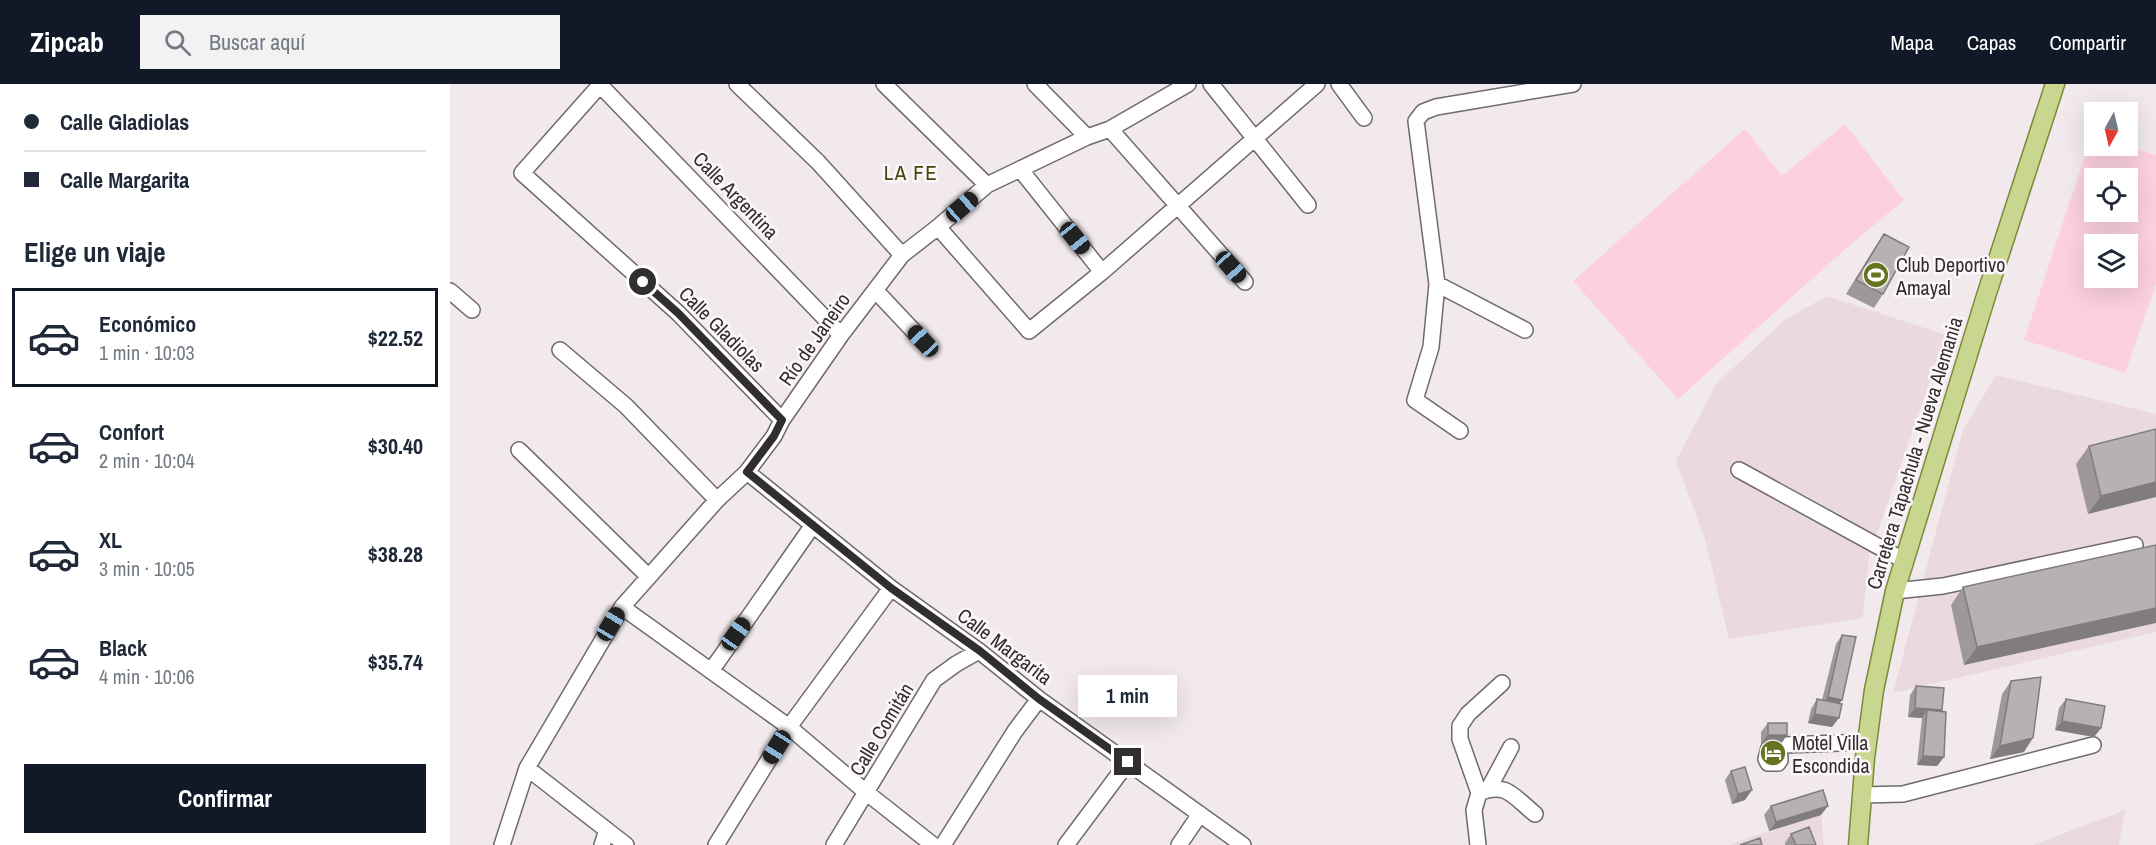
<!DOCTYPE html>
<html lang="es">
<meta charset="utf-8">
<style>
body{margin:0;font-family:"Archivo Narrow",sans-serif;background:#f2f2f3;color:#1f2937;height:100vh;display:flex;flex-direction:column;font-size:22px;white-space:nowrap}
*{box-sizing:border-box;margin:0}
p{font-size:20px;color:#747a83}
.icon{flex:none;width:33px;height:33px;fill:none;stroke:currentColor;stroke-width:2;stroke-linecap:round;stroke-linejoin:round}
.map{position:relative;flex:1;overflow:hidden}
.sheet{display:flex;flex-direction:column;background:#fff;width:450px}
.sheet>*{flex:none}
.hud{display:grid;align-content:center;height:132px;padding:0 24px;background:#fff}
.needle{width:39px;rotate:188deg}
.buttons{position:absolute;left:1634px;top:18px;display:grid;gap:12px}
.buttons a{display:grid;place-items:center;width:54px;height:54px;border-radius:0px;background:#fff;box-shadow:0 6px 24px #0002;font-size:30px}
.end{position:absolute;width:27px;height:27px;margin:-14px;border:8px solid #312e2f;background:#fff;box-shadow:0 0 0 3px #fff}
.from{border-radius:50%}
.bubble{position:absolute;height:42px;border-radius:0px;background:#fff;box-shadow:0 6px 24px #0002;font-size:20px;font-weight:700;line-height:42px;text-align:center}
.car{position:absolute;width:18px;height:36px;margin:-18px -9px;border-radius:8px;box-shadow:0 0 4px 2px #0007;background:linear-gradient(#222 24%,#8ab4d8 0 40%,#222 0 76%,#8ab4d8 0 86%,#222 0)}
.hud b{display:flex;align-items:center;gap:21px;height:57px;font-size:22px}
.hud b+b{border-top:2px solid #e0e1e3}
.hud i{width:15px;height:15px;background:#1f2937}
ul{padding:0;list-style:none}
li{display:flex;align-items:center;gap:18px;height:99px;margin:0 12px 9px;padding:0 12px;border:3px solid transparent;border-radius:0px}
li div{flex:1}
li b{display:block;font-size:22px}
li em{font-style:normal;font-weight:700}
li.on{border-color:#111827}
li>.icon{width:54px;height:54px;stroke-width:1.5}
h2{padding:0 24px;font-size:27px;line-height:72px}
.cta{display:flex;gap:12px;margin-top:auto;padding:12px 24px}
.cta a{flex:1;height:69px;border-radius:0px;background:#111827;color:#fff;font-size:24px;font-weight:700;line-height:69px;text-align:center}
header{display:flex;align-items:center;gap:36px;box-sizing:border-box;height:84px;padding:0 30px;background:#111827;color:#fff}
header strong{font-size:28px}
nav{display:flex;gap:33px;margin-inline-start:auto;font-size:21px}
.search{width:420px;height:54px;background:#f2f2f3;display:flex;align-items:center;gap:15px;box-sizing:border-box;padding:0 21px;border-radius:0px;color:#747a83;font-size:22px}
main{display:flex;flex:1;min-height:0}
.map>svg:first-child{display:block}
.built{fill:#eadadf}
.grass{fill:#fcd0de;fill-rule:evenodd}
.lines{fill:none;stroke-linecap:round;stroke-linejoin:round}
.minor-casing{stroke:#706a6c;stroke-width:18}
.major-casing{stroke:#7c893d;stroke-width:21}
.minor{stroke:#fff;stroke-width:15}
.major{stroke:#c9d68f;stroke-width:18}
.wall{fill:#9e989a}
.shaded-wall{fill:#817c7d}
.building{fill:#b8b1b3;stroke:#817c7d;stroke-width:1.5}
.route{stroke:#312e2f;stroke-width:8}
.labels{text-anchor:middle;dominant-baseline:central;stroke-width:5;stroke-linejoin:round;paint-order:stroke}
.street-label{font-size:20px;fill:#312e2f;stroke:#fef7f9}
.poi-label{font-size:20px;fill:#312e2f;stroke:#fef7f9;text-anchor:start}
.neighbourhood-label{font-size:21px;letter-spacing:1.5px;fill:#404a10;stroke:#fef7f9}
</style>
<header>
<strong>Zipcab</strong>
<div class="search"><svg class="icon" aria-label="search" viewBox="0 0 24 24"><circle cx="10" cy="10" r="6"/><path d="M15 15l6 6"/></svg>Buscar aquí</div>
<nav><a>Mapa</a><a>Capas</a><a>Compartir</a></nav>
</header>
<main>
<section class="sheet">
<div class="hud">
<b><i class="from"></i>Calle Gladiolas</b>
<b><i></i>Calle Margarita</b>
</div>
<h2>Elige un viaje</h2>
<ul>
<li class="on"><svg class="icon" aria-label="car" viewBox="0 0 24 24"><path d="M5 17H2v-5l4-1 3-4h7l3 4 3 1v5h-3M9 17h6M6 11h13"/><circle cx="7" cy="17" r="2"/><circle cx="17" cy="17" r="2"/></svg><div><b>Económico</b><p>1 min · 10:03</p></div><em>$22.52</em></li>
<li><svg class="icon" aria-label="car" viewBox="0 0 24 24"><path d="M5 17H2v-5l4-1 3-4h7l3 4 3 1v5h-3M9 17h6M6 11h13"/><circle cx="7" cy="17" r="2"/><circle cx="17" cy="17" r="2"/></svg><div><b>Confort</b><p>2 min · 10:04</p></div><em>$30.40</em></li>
<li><svg class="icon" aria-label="car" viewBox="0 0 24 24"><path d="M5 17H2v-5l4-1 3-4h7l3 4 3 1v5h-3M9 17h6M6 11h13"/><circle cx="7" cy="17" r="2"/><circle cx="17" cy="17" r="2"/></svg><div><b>XL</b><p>3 min · 10:05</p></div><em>$38.28</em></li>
<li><svg class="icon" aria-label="car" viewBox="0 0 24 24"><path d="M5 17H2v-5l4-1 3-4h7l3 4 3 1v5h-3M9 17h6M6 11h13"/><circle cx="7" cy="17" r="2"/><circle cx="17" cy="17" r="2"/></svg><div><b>Black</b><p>4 min · 10:06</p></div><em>$35.74</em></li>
</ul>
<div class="cta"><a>Confirmar</a></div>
</section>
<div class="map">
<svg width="1706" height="761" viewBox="0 0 1706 761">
<rect width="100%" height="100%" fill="#f1e9ec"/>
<!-- built -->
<path class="built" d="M1377,212L1496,251L1419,472L1413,534L1279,555L1255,455L1226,377L1266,300L1336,235Z
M1546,291L1706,330V548L1443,609L1513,346Z
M1675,726L1669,761H1583Z
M1371,731L1374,761H1278L1319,747Z"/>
<!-- grass -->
<path class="grass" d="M1395,40L1454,116L1392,168L1228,315L1123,197L1295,45L1332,92Z
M1642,51L1644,62H1676L1706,71V200L1675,289L1574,256ZM1677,94V128H1644V94ZM1677,160V194H1644V160Z"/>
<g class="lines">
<!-- minor casing -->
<g class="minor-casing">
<path id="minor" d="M151,0L72,89L228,229L332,336
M287,0L368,78L452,171
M434,0L537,101
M585,0L637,53
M761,0L858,121
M889,0L914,34
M150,1L391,251
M660,45L795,198
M570,85L652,188
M488,143L579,247L652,188L867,0
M987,200L1075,246
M425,206L473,257
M0,207L22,226
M110,266L176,322L267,416
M1010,347L965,316L981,263L987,200L966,37L973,28L986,23L1123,0
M69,366L199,493
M1289,386L1453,476
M297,388L441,504L529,567L589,615L793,761
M1445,507L1493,502L1685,461
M172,523L339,643L417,709L483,761
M261,587L363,441
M1329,662L1330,676L1328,679H1318L1316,675L1319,664L1334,661L1417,658
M77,684L176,761
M1039,704L1061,663
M1029,709L1010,655V642L1018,630L1052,599
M1411,711L1453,710L1643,661
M52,761L77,684L172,523L267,416L297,388L324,352L332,336L391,251L452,171L488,143L537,101L637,53L660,45L738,0
M152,761L157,746
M266,761L339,643L441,504
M384,761L484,596L506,580L529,567
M493,761L565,647L589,615
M616,761L678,678
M729,761L750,730
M1028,761L1024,726L1029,709C1056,697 1064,713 1085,730"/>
</g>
<!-- major casing -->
<g class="major-casing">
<path id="major" d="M1408,761L1415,674L1424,606L1445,507L1536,212L1605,0"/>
</g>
<!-- minor -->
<use href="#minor" class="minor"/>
<!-- major -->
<use href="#major" class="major"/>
</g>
<!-- wall -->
<path class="wall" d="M1434,150L1433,210L1424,224L1396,210L1425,163Z
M1706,345L1638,430L1626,380L1639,362Z
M1706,461L1514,581L1501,521L1513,503Z
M1392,551V616L1389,620L1382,643L1358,639L1361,625L1367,615L1372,616L1386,560Z
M1561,597L1574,668L1540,675L1552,610Z
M1466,602L1492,626L1491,627L1494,673L1487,682L1467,681L1472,634L1458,633L1460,611Z
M1616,615L1651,644L1644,653L1605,646L1609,624Z
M1318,639L1331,660H1311V648Z
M1281,687L1295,716L1282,720L1275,696Z
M1321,722L1371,731L1319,747L1314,731Z
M1341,750L1366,761H1335V759Z"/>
<!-- shaded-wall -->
<path class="shaded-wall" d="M1706,398V413L1638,430L1651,412Z
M1706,524V539L1514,581L1527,563Z
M1378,613L1392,616L1385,625L1371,622Z
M1465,624L1492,626L1486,635L1477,626L1472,634L1458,633Z
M1365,630L1389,634L1382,643L1358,639Z
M1612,637L1651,644L1644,653L1605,646Z
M1318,651H1337L1331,660H1311Z
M1583,654L1574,668L1540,675L1550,662Z
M1473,672L1494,673L1487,682L1467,681Z
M1302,706L1295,716L1282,720L1288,710Z
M1378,722L1371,731L1319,747L1326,738Z"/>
<!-- building -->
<path class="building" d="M1434,150L1459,163L1433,210L1406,196Z
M1706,345V398L1651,412L1639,362Z
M1706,461V524L1527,563L1513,503Z
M1392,551L1406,553L1392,616L1378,613Z
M1591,593L1583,654L1550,662L1561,597Z
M1466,602L1494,604L1492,626L1465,624Z
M1367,615L1392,620L1389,634L1365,630Z
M1616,615L1655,622L1651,644L1612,637Z
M1477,626L1496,628L1494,673L1473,672Z
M1318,639H1337V651H1318Z
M1295,683L1302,706L1288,710L1281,687Z
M1373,706L1378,722L1326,738L1321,722Z
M1359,743L1366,761H1346L1341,750Z
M1310,754L1312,761H1290Z"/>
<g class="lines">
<!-- route -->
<path class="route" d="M193,198L228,229L332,336L324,352L297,388L441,504L530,567L589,615L678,678"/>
</g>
<!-- icons -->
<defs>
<g id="stadium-disc" transform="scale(1.35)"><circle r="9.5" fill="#657420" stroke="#fef7f9"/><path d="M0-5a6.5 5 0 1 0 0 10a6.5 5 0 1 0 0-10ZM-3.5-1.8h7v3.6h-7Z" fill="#fff"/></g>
<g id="hotel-disc" transform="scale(1.35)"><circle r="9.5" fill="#657420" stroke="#fef7f9"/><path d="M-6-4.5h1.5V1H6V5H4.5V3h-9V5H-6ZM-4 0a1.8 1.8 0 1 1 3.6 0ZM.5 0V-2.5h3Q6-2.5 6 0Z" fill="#fff"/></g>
</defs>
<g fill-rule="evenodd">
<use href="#stadium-disc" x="1426" y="191"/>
<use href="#hotel-disc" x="1323" y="669"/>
</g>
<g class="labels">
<!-- street labels -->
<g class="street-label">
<text transform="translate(286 111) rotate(46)">Calle Argentina</text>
<text transform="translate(272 245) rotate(45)">Calle Gladiolas</text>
<text transform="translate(364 255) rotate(-55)">Río de Janeiro</text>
<text transform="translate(1464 369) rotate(-73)">Carretera Tapachula - Nueva Alemania</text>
<text transform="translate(555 562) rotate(37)">Calle Margarita</text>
<text transform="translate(431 645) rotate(-59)">Calle Comitán</text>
</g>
<!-- poi labels -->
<g class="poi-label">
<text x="1446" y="180">Club Deportivo<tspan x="1446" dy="23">Amayal</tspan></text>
<text x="1342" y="658">Motel Villa<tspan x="1342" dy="23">Escondida</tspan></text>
</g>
<!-- neighbourhood labels -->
<g class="neighbourhood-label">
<text x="461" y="88">LA FE</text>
</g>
</g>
</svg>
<div class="buttons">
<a><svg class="needle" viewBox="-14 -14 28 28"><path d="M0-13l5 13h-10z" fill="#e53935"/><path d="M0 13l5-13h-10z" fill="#747a83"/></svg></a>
<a><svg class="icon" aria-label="locate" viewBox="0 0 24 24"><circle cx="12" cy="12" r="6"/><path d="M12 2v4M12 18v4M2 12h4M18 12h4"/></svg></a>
<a><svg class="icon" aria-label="layers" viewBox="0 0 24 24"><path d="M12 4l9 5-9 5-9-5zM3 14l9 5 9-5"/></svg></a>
</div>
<i class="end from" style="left:193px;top:198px"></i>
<i class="end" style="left:678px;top:678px"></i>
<div class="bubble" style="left:628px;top:591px;width:99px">1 min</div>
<i class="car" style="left:512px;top:123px;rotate:49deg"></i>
<i class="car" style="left:625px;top:154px;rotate:141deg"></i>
<i class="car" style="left:781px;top:183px;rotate:138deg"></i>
<i class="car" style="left:473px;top:257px;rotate:317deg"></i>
<i class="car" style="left:161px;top:540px;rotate:31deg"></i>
<i class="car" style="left:286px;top:550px;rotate:35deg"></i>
<i class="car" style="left:327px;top:663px;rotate:212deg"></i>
</div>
</main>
